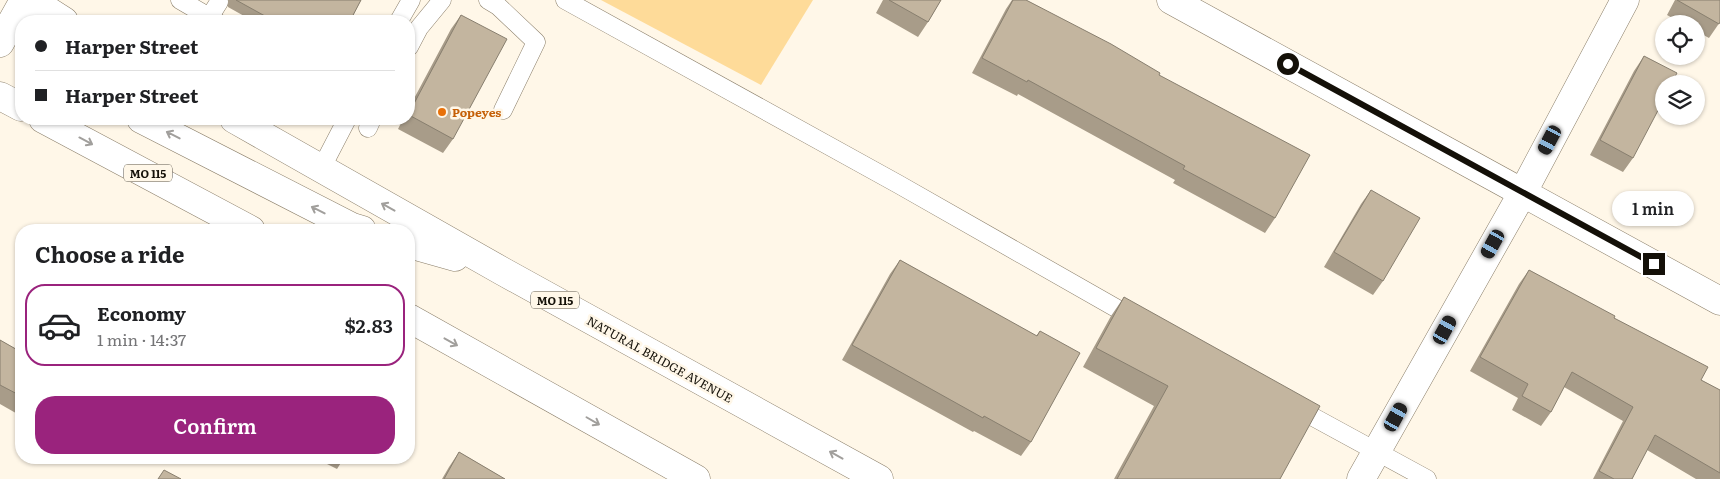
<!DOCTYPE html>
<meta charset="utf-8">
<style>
body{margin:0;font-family:Literata,serif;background:#f2f2f2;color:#202124;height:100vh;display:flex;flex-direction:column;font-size:19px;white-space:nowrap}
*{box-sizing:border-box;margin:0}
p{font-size:16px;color:#757577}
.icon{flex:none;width:28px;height:28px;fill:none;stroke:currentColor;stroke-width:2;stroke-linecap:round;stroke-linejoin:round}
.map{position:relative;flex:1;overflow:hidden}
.panel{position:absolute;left:15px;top:224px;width:400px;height:240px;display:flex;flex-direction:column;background:#fff;border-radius:20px;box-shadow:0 1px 4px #0004}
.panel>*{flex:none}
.banner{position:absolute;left:15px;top:15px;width:400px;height:110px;border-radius:20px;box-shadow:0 1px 4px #0004;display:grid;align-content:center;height:110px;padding:0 20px;background:#fff}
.controls{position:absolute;left:1655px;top:15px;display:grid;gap:10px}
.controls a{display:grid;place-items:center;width:50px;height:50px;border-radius:50%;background:#fff;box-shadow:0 1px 4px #0004;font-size:25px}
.end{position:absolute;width:22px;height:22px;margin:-11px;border:6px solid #141008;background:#fff;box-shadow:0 0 0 2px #fff}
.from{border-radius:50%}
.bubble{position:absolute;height:35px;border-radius:18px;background:#fff;box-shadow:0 1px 4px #0004;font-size:16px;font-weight:600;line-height:35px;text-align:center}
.car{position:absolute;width:15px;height:30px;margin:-15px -8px;border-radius:6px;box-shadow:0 0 4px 1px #0007;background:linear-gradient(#222 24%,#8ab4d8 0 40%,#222 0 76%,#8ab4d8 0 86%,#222 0)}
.banner b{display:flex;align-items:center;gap:18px;height:48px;font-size:19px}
.banner b+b{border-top:1px solid #e0e0e0}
.banner i{width:12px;height:12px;background:#202124}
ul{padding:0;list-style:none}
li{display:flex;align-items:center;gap:15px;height:82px;margin:0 10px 8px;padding:0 10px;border:2px solid transparent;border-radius:20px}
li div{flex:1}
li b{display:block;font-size:19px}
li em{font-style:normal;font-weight:600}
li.current{border-color:#9a237d}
li>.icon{width:45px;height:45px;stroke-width:1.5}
h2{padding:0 20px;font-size:22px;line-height:60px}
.button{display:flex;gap:10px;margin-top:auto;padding:10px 20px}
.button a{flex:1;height:58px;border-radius:20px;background:#9a237d;color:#fff;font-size:20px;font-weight:600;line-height:58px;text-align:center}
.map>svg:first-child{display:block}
.green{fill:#fedb99}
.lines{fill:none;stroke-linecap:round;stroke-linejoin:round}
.service-casing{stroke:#8a7e69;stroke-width:19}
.minor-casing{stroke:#8a7e69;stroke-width:29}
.primary-casing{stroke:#8a7e69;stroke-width:29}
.service{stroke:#fff;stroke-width:18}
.minor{stroke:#fff;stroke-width:28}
.primary{stroke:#fff;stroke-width:28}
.wall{fill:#a89c89}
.building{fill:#c3b59f;stroke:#887f6f}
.oneway{stroke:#a19f9c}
.route{stroke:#141008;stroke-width:6}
.food-dot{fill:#e8710a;stroke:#fff7e8;stroke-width:2}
.labels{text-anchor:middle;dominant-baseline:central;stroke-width:5;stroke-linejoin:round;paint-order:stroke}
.shield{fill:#fff7e8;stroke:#5a554b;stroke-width:1}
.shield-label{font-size:11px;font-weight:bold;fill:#141008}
.food-label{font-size:12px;font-weight:bold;fill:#c56008;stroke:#fff7e8;text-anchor:start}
.street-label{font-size:12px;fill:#141008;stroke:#fff7e8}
</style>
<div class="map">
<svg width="1720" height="479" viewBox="0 0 1720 479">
<rect width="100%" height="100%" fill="#fff7e8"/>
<!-- green -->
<path class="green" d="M601,0H813L761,85Z"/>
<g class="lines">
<!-- service casing -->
<g class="service-casing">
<path id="service" d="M180,0L216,21
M488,0L498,6L536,42L503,110
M565,0L898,184L1137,320
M207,21L219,2
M399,21L411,0
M409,47L419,28L442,0
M368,128L372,119
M321,169L347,119
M1293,406L1427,479"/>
</g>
<!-- minor casing -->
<g class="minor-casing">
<path id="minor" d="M1171,0L1720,301
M1361,479L1523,192L1625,0"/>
</g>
<!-- primary casing -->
<g class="primary-casing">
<path id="primary" d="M31,0L64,21
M0,43L24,0
M0,96L21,107
M43,119L251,230
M141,119L352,227L362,230
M234,119L502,271L879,479
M409,244L455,257
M409,318L696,479"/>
</g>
<!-- service -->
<use href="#service" class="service"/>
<!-- minor -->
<use href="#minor" class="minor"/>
<!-- primary -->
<use href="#primary" class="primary"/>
</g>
<!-- wall -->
<path class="wall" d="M228,0H361L350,21H253L228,7Z
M883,0H941L928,22L918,37L876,13Z
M1012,0H1026L1159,75L1275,218L1265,233L1173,183L1175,180L1018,94L1017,96L972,73L1006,9Z
M1675,0H1720V22L1709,38L1696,31V24H1683L1667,15Z
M461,15L453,139L443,153L398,129L403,119H409V108L451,29Z
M1644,56L1633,158L1623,172L1590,155L1634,71Z
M1371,190L1383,281L1373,295L1324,267L1361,204Z
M900,260L1036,336L1040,331L1031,442L1021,456L974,431L973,432L842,360L890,274Z
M1529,270L1614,318L1701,380L1720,390V479H1696L1647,450L1632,479H1593L1623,421L1564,387L1551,412L1541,426L1512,410L1518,398L1470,371L1519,284Z
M1124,297L1280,479H1114L1154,406L1083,367L1111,316Z
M0,340L21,352V416L0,404Z
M459,452L505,479H442L449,467Z
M315,458H344L337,469Z"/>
<!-- building -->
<path class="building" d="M236,0H361L350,21H274Z
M889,0H941L928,22Z
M1013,0H1026L1111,44L1160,73L1159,75L1310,155L1275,218L1183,169L1185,166L1028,80L1027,82L982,58Z
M1677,0H1720V22L1719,24Z
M461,15L507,39L453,139L409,115V113Z
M1644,56L1677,73L1671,84H1664V99L1633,158L1600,140Z
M1371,190L1420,218L1383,281L1334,252Z
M900,260L1037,336L1040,331L1080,353L1031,442L984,416L983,418L852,345Z
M1529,270L1615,316L1614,318L1708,367L1701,380L1720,390V473L1655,435L1632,479H1614L1599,471L1633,407L1572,372L1551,412L1522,396L1528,384L1480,357Z
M1124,297L1320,406L1280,479H1117L1168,386L1096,348Z
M0,340L21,352V396L0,385Z
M459,452L505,479H444Z
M336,458H344L342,461Z
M164,470L181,479H158Z"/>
<!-- one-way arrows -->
<defs><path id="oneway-shaft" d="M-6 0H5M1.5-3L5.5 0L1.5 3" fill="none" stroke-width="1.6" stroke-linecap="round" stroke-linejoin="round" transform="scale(1.25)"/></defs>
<g class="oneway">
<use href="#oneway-shaft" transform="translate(173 135) rotate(-153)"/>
<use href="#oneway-shaft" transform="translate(86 141) rotate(28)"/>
<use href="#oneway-shaft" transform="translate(388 207) rotate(-151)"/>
<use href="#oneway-shaft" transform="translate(318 210) rotate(-153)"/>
<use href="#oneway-shaft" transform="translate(451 342) rotate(29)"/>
<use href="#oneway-shaft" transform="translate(593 421) rotate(30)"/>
<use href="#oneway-shaft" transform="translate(836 455) rotate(-151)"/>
</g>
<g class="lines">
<!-- route -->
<path class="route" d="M1288,64L1654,264"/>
</g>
<!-- markers -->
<circle class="food-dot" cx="442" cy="112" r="5"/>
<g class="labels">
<!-- shield labels -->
<g class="shield">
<rect x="124" y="164.5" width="48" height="17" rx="4"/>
<rect x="531" y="291.5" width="48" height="17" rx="4"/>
</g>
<g class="shield-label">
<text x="148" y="173">MO 115</text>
<text x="555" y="300">MO 115</text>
</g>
<!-- food labels -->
<g class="food-label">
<text x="452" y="112">Popeyes</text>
</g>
<!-- street labels -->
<g class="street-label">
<text transform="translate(660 359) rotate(29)">NATURAL BRIDGE AVENUE</text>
</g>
</g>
</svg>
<div class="controls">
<a><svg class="icon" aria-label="locate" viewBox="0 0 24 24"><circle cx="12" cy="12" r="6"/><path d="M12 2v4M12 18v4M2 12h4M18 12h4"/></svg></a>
<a><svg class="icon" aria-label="layers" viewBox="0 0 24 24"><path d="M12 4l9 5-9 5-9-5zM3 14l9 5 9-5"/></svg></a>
</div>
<i class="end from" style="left:1288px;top:64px"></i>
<i class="end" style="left:1654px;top:264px"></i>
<div class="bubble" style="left:1612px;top:191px;width:82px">1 min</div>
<i class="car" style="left:1550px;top:140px;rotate:208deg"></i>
<i class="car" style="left:1493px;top:244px;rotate:209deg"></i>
<i class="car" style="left:1445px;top:330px;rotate:29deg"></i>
<i class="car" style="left:1396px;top:417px;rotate:29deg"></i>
<div class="banner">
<b><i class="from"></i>Harper Street</b>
<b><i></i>Harper Street</b>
</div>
<section class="panel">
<h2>Choose a ride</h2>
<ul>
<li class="current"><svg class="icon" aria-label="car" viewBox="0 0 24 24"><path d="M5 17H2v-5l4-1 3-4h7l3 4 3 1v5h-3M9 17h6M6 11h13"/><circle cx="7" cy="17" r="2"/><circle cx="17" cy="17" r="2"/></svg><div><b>Economy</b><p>1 min · 14:37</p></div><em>$2.83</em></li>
</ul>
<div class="button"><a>Confirm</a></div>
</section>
</div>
